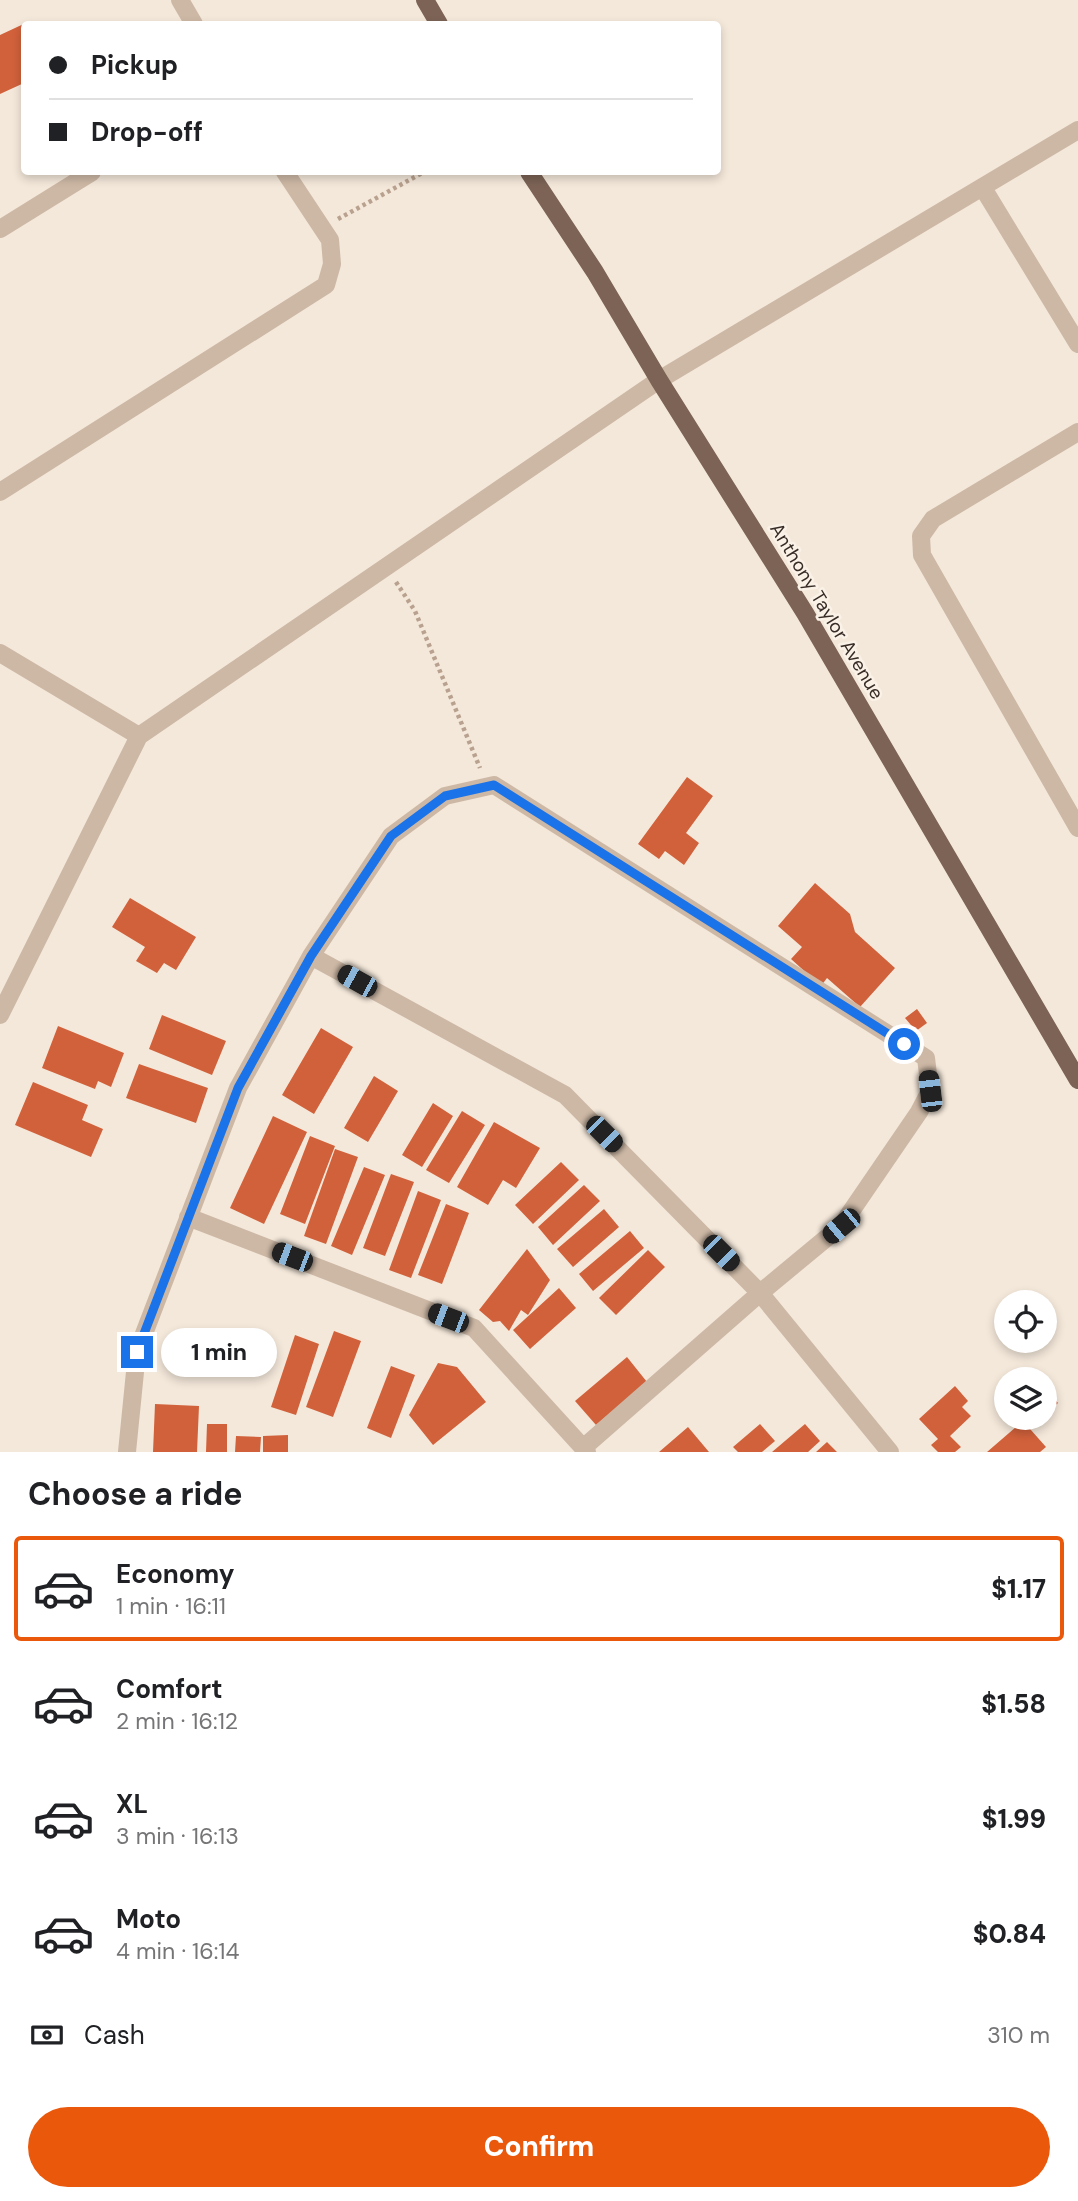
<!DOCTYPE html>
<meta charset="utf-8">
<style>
body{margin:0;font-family:"DM Sans",sans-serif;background:#f2f2f2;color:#202124;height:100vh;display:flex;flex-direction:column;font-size:26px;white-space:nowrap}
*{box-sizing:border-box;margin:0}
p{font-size:23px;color:#757577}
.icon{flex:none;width:38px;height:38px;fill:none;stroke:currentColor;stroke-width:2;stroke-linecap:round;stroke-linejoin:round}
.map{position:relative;height:1452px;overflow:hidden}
.drawer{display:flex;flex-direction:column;background:#fff;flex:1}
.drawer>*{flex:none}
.hud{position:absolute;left:21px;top:21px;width:700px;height:154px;border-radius:7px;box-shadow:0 4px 10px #0003;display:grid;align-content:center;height:154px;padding:0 28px;background:#fff}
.fabs{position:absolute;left:994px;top:1290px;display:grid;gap:14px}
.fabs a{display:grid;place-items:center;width:63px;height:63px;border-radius:50%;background:#fff;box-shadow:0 4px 10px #0003;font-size:35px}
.end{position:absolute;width:32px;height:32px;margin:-16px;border:9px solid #1a73e8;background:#fff;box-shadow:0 0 0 4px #fff}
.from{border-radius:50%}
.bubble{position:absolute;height:49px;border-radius:24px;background:#fff;box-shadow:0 4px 10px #0003;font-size:23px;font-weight:800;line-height:49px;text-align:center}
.car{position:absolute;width:21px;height:42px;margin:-21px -10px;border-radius:9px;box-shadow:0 0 5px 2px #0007;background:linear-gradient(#222 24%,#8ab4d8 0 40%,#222 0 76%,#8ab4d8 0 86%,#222 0)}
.hud b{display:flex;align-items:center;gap:24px;height:66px;font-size:26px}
.hud b+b{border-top:2px solid #e0e0e0}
.hud i{width:18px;height:18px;background:#202124}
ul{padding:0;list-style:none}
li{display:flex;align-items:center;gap:21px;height:105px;margin:0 14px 10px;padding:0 14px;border:4px solid transparent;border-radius:7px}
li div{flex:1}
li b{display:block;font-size:26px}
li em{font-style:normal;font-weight:800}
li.active{border-color:#ea580c}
li>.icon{width:63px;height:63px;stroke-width:1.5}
h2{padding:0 28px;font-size:32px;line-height:84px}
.pay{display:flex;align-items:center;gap:18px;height:77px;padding:0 28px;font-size:26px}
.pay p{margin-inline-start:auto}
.cta{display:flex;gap:14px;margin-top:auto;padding:14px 28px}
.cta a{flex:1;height:80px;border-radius:42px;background:#ea580c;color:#fff;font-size:28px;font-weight:800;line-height:80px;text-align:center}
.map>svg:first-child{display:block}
.building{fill:#d1613b}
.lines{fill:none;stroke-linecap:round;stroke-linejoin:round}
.path{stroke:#b9a18f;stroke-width:4.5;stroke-dasharray:3.5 3.5;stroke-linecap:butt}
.minor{stroke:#cdb8a5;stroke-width:18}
.major{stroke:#7c6356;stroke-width:18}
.route{stroke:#1a73e8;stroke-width:9}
.labels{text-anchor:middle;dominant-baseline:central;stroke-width:5;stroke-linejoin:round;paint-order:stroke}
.street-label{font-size:19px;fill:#382c27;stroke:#fbf2e7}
</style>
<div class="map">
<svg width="1078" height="1452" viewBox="0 0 1078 1452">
<rect width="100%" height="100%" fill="#f4e8da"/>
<!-- building -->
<path class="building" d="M30,21L31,24H24V83L0,94V35Z
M687,777L713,796L686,833L699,843L684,865L665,851L659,859L638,844Z
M815,883L850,914L855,932L895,968L860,1007L827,978L821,986L791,959L802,947L778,926Z
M130,898L196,937L176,970L164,963L157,973L136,961L145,947L112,927Z
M917,1009L927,1023L916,1031L905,1018Z
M162,1015L226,1041L212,1075L149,1049Z
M58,1026L124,1053L111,1087L98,1081L95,1089L42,1068Z
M321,1028L353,1047L314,1114L282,1095Z
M139,1064L208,1088L196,1123L126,1098Z
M374,1076L398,1091L368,1142L344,1128Z
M33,1082L88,1105L82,1120L103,1129L91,1157L15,1125Z
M433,1103L453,1116L422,1167L402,1155Z
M462,1111L485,1125L449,1183L426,1170Z
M273,1116L307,1132L264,1224L230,1208Z
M494,1122L540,1148L516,1188L503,1180L488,1205L457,1187Z
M310,1136L335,1146L305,1224L280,1214Z
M335,1149L358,1157L326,1244L304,1236Z
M561,1162L579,1180L533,1224L515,1205Z
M364,1167L385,1175L352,1255L331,1246Z
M391,1174L414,1182L385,1256L363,1248Z
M584,1185L600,1201L553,1245L538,1227Z
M418,1191L441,1200L411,1278L389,1270Z
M446,1204L469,1213L442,1284L418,1275Z
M604,1209L619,1227L573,1267L557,1249Z
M630,1231L644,1248L593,1291L579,1274Z
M527,1249L550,1280L528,1315L521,1310L509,1331L500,1321L493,1322L479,1310Z
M648,1250L665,1267L616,1315L599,1298Z
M559,1288L576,1308L530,1349L513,1330Z
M334,1331L361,1341L333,1417L306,1407Z
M295,1335L319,1344L296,1415L271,1407Z
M627,1357L647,1382L596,1425L575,1401Z
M438,1363L457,1367L486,1402L433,1445L409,1415Z
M391,1366L415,1375L391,1438L367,1428Z
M955,1386L968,1401L962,1407L971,1416L950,1436L961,1447L955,1452H938L931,1445L938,1439L919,1419Z
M1050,1394L1058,1403L1045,1414V1398Z
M155,1404L199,1406L197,1452H153Z
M1023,1421L1046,1447L1040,1452H987Z
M207,1424H227V1452H206Z
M760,1424L775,1441L762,1452H738L733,1447Z
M805,1424L820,1441L808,1452H772Z
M688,1427L709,1452H659Z
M288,1435V1452H263V1436Z
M236,1436L261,1437L260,1452H235Z
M827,1442L837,1452H816Z"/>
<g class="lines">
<!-- path -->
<path class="path" d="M338,219L424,172
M396,582L415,611L480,768"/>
<!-- minor -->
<path class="minor" d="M180,0L194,24
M983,188L1078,344
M0,229L92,172
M1078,432L933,519L921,536L922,555L1078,828
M0,492L326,285L332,264L330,240L285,172
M0,653L139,736
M311,956L565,1095L760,1293L890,1452
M0,1015L139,736L659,380L1078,130
M188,1217L474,1328L587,1452
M127,1452L137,1352L238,1088L311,956L391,836L445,796L494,785L926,1058L930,1091L919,1112L841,1226L760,1293L583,1448"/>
<!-- major -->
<path class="major" d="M425,0L439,24
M529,172L595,272L659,380L805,613L1078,1080"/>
</g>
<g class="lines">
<!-- route -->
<path class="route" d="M137,1352L238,1088L311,956L391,836L445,796L494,785L904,1044"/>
</g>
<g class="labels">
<!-- street labels -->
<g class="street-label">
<text transform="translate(827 611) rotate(59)">Anthony Taylor Avenue</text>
</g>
</g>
</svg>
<div class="fabs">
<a><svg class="icon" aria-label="locate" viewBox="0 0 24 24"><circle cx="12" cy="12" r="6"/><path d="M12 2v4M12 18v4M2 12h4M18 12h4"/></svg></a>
<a><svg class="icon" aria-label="layers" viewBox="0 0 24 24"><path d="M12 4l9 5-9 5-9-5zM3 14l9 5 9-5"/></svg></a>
</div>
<i class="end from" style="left:904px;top:1044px"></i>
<i class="end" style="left:137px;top:1352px"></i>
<div class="bubble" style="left:161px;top:1328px;width:116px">1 min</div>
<i class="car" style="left:357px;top:981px;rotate:299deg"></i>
<i class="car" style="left:930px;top:1091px;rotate:353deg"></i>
<i class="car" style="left:604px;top:1134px;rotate:135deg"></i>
<i class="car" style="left:841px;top:1226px;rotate:230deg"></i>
<i class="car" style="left:721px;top:1253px;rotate:135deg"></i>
<i class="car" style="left:292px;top:1257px;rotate:291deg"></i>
<i class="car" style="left:448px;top:1318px;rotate:291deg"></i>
<div class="hud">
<b><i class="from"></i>Pickup</b>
<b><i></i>Drop-off</b>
</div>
</div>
<section class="drawer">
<h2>Choose a ride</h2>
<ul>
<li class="active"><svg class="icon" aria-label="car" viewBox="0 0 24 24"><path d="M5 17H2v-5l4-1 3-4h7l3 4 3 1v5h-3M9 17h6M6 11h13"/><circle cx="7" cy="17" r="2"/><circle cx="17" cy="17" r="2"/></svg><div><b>Economy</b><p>1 min · 16:11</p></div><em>$1.17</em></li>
<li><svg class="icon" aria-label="car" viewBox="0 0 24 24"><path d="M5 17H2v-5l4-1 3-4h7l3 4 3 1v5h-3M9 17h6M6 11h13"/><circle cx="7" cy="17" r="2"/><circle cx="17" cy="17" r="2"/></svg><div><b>Comfort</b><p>2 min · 16:12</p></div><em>$1.58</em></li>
<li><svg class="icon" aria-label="car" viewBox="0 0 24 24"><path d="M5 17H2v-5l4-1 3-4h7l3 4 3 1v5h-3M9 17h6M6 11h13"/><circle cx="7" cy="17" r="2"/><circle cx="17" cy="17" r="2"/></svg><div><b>XL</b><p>3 min · 16:13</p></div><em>$1.99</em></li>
<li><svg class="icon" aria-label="car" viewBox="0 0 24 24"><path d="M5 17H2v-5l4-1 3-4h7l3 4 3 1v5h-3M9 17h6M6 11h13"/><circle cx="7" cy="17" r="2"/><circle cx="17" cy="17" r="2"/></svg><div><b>Moto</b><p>4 min · 16:14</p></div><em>$0.84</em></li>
</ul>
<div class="pay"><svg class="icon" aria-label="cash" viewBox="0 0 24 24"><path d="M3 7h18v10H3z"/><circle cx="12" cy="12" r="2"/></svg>Cash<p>310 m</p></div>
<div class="cta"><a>Confirm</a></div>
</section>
